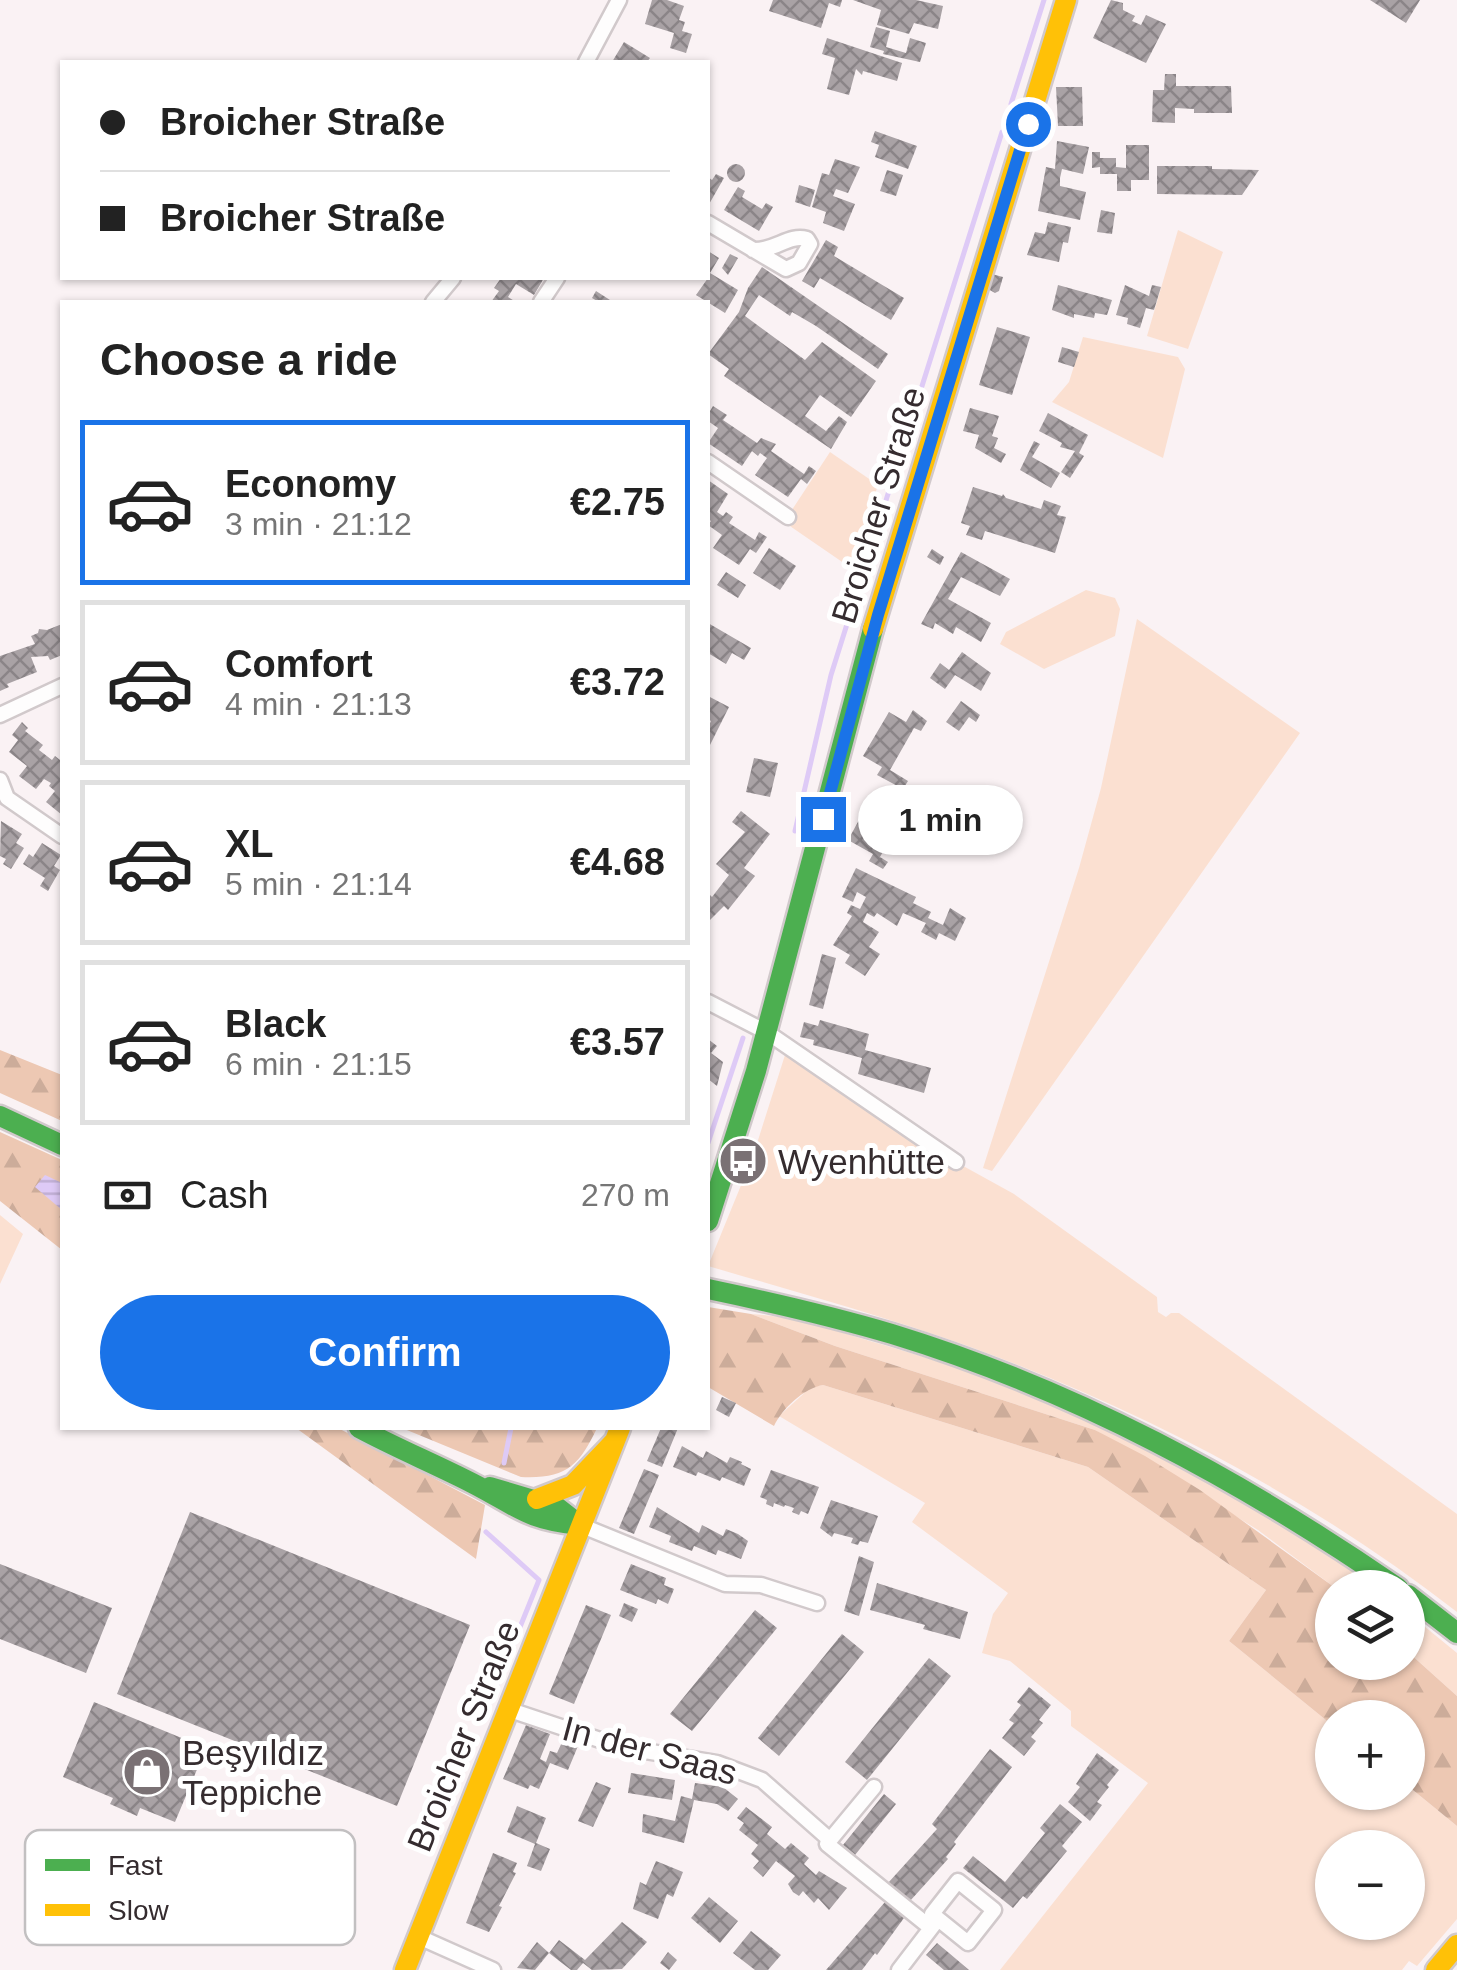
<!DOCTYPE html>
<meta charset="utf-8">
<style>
body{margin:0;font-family:Arial,sans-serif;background:#f6f6f6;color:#222;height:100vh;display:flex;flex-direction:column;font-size:38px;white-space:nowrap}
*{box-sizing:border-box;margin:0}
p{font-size:32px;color:#767676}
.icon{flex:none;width:55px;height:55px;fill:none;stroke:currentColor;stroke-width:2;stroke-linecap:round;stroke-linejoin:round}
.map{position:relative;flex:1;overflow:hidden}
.details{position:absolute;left:60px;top:300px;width:650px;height:1130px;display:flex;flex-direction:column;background:#fff;border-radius:0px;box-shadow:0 2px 8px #0004}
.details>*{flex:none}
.hud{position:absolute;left:60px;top:60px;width:650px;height:220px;border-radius:0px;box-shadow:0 2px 8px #0004;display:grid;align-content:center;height:220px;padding:0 40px;background:#fff}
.controls{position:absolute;left:1315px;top:1570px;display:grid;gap:20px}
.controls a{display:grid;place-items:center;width:110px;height:110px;border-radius:50%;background:#fff;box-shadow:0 2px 8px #0004;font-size:50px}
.end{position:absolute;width:45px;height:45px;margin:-22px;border:12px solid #1a73e8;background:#fff;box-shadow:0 0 0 5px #fff}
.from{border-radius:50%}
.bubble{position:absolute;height:70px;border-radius:35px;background:#fff;box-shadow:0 2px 8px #0004;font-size:32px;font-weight:600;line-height:70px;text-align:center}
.hud b{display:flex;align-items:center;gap:35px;height:95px;font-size:38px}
.hud b+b{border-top:2px solid #e0e0e0}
.hud i{width:25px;height:25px;background:#222}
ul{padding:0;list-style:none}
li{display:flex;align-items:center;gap:30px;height:165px;margin:0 20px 15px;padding:0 20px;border:5px solid #e0e0e0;border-radius:0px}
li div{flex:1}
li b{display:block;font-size:38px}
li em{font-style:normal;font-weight:600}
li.selected{border-color:#1a73e8}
li>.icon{width:90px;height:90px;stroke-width:1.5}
h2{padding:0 40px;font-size:45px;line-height:120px}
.pay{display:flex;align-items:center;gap:25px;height:110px;padding:0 40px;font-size:38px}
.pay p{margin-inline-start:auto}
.cta{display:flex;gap:20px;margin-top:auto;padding:20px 40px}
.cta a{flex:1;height:115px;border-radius:60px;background:#1a73e8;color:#fff;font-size:40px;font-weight:600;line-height:115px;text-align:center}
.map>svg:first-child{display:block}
.green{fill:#fbe0d1;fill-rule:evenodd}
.forest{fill:url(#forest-firs)}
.water{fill:url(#water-rules)}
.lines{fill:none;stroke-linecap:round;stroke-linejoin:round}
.stream{stroke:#decaf6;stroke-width:5}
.building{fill:url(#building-cross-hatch)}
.street-casing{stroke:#d1c9cb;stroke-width:19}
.fast-casing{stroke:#d1c9cb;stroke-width:25}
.slow-casing{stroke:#d1c9cb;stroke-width:25}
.street{stroke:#fefdfd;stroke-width:14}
.fast{stroke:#4caf50;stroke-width:20}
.slow{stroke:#ffc107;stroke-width:20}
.route{stroke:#1a73e8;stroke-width:12}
.labels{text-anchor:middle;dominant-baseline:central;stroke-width:10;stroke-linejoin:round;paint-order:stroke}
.street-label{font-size:35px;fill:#352c2f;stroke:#fff}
.poi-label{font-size:35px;fill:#352c2f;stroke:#fff;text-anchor:start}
.key{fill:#fff;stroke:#c2c0c1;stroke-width:2.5}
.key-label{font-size:28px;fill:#352c2f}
</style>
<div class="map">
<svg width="1457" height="1970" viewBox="0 0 1457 1970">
<defs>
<pattern id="forest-firs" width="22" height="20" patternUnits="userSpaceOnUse" patternTransform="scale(2.5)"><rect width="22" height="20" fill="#edc8b3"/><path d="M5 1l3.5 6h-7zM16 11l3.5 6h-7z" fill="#ccac9a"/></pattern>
<pattern id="water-rules" width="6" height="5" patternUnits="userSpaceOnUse" patternTransform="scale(2.5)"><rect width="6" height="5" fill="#decaf6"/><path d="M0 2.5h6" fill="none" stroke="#bfaed3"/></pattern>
<pattern id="building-cross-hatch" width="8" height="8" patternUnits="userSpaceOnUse" patternTransform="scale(2.5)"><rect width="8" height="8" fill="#a9a2a5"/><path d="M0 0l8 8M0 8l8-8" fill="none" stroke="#8a8487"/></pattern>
</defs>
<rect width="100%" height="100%" fill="#faf2f4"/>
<!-- green -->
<path class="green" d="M1178,230L1223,252L1188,349L1147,336Z
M1083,337L1178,357L1185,369L1163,458L1052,402L1069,382Z
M830,452L878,485L851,568L784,522Z
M1086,590L1115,598L1120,609L1115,636L1044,669L1000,644L1006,632Z
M1137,619L1300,733L992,1171L983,1168L1079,868L1101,788Z
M785,1055L956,1162L1014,1194L1157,1297L1158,1312L1166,1317L1171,1313H1179L1457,1514V1612C1317,1503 1158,1418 992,1355C899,1320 803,1294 708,1266L753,1156Z
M0,1215L23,1234L0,1284Z
M751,1314C796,1316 841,1333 884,1345C1061,1396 1227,1477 1374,1587H1334L1258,1530L1095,1430L835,1346Z
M823,1385L1088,1467L1266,1590L1229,1641L1332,1725V1792H1408V1786L1457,1826V1919L1417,1966L1409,1961L1402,1970H1000L1148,1783L1071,1726V1711L1010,1661L982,1653L993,1614L1008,1593L912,1522L925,1503L779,1416L811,1387ZM1332,1848H1408V1922H1332Z
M1408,1613L1457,1653V1696L1408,1652Z"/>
<!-- forest -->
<path class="forest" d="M0,1050L62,1075V1121L0,1093Z
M0,1132L62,1160V1250L0,1201Z
M708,1307L751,1314L835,1346L1095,1430L1145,1456L1200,1490L1334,1587L1332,1662H1408V1652L1457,1696V1826L1408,1786V1718H1332V1725L1229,1641L1266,1590L1088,1467L823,1385C804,1388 782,1409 774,1426L708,1387Z
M296,1428H338L485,1505L476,1559Z
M402,1428H597C579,1466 566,1479 521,1477Z"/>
<!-- water -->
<path class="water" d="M45,1175L62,1183V1210L35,1187Z"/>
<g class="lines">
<!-- stream -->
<path class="stream" d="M1011,104L1044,0
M795,831L831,675L1002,132
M708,1143L743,1038
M504,1463L511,1428
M486,1532L539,1580L489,1704"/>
</g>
<!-- building -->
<path class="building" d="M652,0H667L684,6L679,20L685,22L682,31L692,34L686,53L670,48L674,33L645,24Z
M773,0H842L840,7L829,3L821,28L769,11Z
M853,0H916L943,6L938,29L914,23L909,34L877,25L881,10Z
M1111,0L1123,3V10L1135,16L1132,21L1141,25L1146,15L1166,24L1146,63L1093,38Z
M1370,0H1420L1406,23Z
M876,27L890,31L886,47L906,53L910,38L926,43L920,62L883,54L884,51L870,47Z
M827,38L902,63L897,81L863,71L862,75L856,69L849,95L827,89L835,58L822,54Z
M624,42L650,58L647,62H612Z
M1165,74H1176V86H1231L1232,113H1194V109L1175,108V123L1152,122L1153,90H1164Z
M1056,87H1082L1083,126H1058Z
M875,131L917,146L908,169L875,157L879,145L871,142Z
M1057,141L1089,147L1083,174L1062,169L1060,178V186L1086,192L1080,220L1038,211L1046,167L1055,169Z
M1126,145H1149V180H1131V191H1117V174H1100V167L1092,168V152H1100V158H1116V167L1126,168Z
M835,159L860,167L848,193L836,189L833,196L855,204L844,231L823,223L826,212L812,207L822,173L829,175Z
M727 173a9 9 0 1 1 18 0a9 9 0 1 1-18 0Z
M1157,166H1212V169L1259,170L1242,195L1157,194Z
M887,170L903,175L896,196L880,191Z
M716,174L724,178L708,206V177L712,180Z
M799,185L815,190L810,207L795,202Z
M738,187L745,191L742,197L762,209L766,203L773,207L759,231L724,210Z
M1101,210L1115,213L1112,234L1097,232Z
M1048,222L1071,227L1068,243L1063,242L1059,262L1027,255L1035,232L1045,234Z
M826,240L838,247L834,256L904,298L891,320L820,278L814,288L802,281Z
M708,251L719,258L710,273L738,290L725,313L696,295L708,278Z
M730,254L738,258L728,275L722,268Z
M762,267L888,354L878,369L816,326L792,312L790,316L759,295L745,316L805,360L822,342L876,381L851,417L820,395L805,416L826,431L839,416L847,422L831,449L724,376L729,369L708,354L739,312L748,288Z
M992,274L1003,277L999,291L995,293L988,289Z
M501,278H544L534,295L516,284L508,297L516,302H491L499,291L494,288Z
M1058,285L1112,300L1107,315L1095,313L1094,318L1074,314V318L1052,310Z
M1125,285L1149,296L1152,285L1161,287L1154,310L1146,308L1140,328L1127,324L1128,318L1116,315Z
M596,291L610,300L608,302H599L592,298Z
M997,327L1030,337L1012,395L979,385Z
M1062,347L1079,352L1074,367L1058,362Z
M713,406L727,415L723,420L757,443L761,438L776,444L771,451L804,474L809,466L816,471L807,484L801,479L788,497L755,475L767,458L760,453L758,456L752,451L742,466L708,443L718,428L708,421V410L710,411Z
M970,408L999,416L992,436L998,438L994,448L1006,454L1001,463L975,448L979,435L963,431Z
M1048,413L1088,435L1079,453L1084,456L1070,478L1061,472L1075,451L1060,447L1062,443L1039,431Z
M1034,441L1040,444L1032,457L1060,473L1051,488L1020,470Z
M708,480L728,494L717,512L723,516L726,512L733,517L729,523L755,540L759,532L767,537L756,553L750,549L739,565L713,548L722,535L708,525L711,521L708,519Z
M973,487L1002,496L1003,494L1006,498L1041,509L1044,500L1061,506L1057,515L1066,517L1055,553L985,531L982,540L966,535L970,526L961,523Z
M769,548L796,566L780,590L753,573Z
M932,549L944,557L940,565L927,557Z
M961,552L1010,579L1000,596L961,577L948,599L991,623L981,642L956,627L953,634L935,623L933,629L921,624Z
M726,572L746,585L738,598L717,585Z
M708,623L751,648L744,660L732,653L726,664L708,653Z
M62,624V655L50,660L48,656L31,657L37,672L7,684L9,687L0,691V656L35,644L31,636L38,633L39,629L47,630Z
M962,652L991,673L981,691L955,675L945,689L930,678L940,663L949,670Z
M708,696L729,707L708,749V728L711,721L708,719Z
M961,701L980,715L976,722L969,717L959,731L946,722Z
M913,710L927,721L921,731L914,728L890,770L908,781L903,789L877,775L882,767L863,756L889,712L906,722Z
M22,722L28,728L25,731L43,745L39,750L52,760L55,756L60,760L62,815L46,802L55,791L49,786L51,783L44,779L36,789L19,776L27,766L9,752L18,740L12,735Z
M754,758L778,763L770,797L746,792Z
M874,793L899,808L903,801L922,811L917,819L906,813L901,822L898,820L882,846L885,848L880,857L888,862L883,869L869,861L873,854L848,840Z
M741,811L770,834L744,868L755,876L728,910L724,906L708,922V893L712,897L729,875L716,864L745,832L732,822Z
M1,821L22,834L16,843L24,848L11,869L3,864L6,859L0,856Z
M42,843L61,855L54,866L60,870L48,891L40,886L45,878L23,864L29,854L33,857Z
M856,868L916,897L913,903L931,912L928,918L943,925L950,908L966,918L955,941L939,933L936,940L921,932L926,923L903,913L897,926L877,913L874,917L867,913L863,922L879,932L869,947L880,954L865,976L845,963L850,955L833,945L852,916L847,913L851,905L860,909L866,897L857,892L853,902L842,897Z
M822,954L836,958L823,1009L809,1005Z
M820,1020L869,1034L865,1050L931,1068L924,1093L858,1074L862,1058L813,1045L814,1040L800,1037L804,1022L818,1026Z
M708,1039L717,1046L711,1053L723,1062L717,1086L708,1079Z
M722,1397L736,1403L729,1417L716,1410Z
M661,1428H678L662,1467L647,1461Z
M682,1446L703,1458L706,1451L727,1463L730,1457L742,1462L741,1464L751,1469L744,1486L722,1477L720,1481L698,1472L696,1476L673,1467Z
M644,1469L659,1475L634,1534L619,1528Z
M771,1470L819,1487L808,1514L801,1511L799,1515L792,1512L794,1508L785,1505L784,1507L774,1503L773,1507L766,1504L767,1500L760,1497Z
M831,1500L878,1516L868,1543L860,1541L858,1545L851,1543L853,1538L834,1533L832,1537L820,1528Z
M657,1507L699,1533L702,1525L723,1536L726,1529L738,1534L748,1541L741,1559L718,1550L716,1555L694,1546L692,1551L669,1542L671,1536L649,1527Z
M190,1512L470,1625L397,1806L117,1694Z
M859,1556L874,1562L859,1616L844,1611Z
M0,1564L112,1608L86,1673L0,1639Z
M631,1564L666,1578L664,1585L674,1589L668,1604L658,1599L656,1604L620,1590Z
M877,1583L968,1612L960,1639L923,1629L925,1625L870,1610Z
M624,1603L638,1609L632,1622L619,1616Z
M586,1605L611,1615L574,1704L549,1694Z
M755,1610L777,1628L692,1731L670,1714Z
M842,1634L864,1652L779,1756L758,1738Z
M929,1658L951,1676L867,1780L845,1762Z
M1029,1687L1051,1705L1039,1720L1043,1723L1031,1737L1036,1741L1024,1756L1002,1738L1014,1723L1009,1720L1021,1705L1017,1702Z
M94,1702L206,1748L175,1822L140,1808L137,1816L110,1804L113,1798L63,1777Z
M526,1725L550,1734L540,1759L546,1762L550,1751L557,1753L563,1740L578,1746L568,1770L550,1763L539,1789L530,1785L528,1789L503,1779Z
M990,1749L1012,1767L954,1842L956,1844L946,1857L948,1859L910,1901L888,1883L937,1829L932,1824Z
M1097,1753L1119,1770L1107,1785L1109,1787L1097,1802L1102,1805L1090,1821L1068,1802L1080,1787L1076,1784Z
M631,1773L675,1780L672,1800L628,1793Z
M596,1782L611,1788L593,1827L578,1821Z
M695,1783L723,1787L738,1799L728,1811L717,1804L694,1800L684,1843L642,1832L643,1814L675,1821L681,1796L692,1799Z
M884,1794L896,1804L855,1855L843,1845Z
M1060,1804L1082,1822L1062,1846L1067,1851L1027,1899L1023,1896L1013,1908L963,1868L973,1856L1005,1882L1045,1833L1040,1828Z
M517,1806L546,1818L536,1843L550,1849L541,1871L527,1866L535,1844L507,1832Z
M746,1807L772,1827L767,1834L785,1849L791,1843L809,1858L804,1864L816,1875L819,1871L847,1888L829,1910L818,1898L814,1903L803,1891L799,1896L793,1892L788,1884L795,1876L776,1861L763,1877L753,1868L759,1861L751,1854L758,1845L739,1830L744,1823L737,1818Z
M493,1853L517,1863L513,1872L516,1873L499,1906L502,1907L489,1932L466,1923Z
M656,1861L683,1872L673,1897L667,1894L658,1919L633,1909L640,1882L646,1885Z
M709,1897L738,1921L720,1943L691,1918Z
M885,1902L904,1918L877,1955L875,1953L862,1970H826Z
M622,1922L647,1942L622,1969L592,1970L583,1963L577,1970H571L549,1953L535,1970L517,1968L537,1942L549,1953L559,1940L585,1960Z
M751,1931L781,1955L768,1970H755L733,1953Z
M937,1943L949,1953L969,1970H944L926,1955Z
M668,1952L677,1960L669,1970L660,1963Z"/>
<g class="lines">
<!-- street casing -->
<g class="street-casing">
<path id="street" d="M586,62L619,0
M708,223L786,269L799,263L810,244L807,239C788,234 776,251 753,250
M433,302L453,278
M541,302L557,278
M708,462L788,517
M0,715L62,686
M0,780L7,798L62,836
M708,1002L768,1033L956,1162
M580,1525L725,1584L761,1585L817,1603
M510,1710L621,1747L717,1763L762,1780L830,1840L827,1844L931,1928
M830,1840L874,1787
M958,1881L994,1910L968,1943L932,1914Z
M419,1937L493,1970
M899,1970L935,1923"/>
</g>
<!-- fast casing -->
<g class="fast-casing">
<path id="fast" d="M0,1116L62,1145
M708,1221L756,1071L873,629
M708,1289C770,1302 831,1316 892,1334C1075,1390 1241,1480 1398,1588
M359,1428C396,1448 435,1464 472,1483C517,1506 526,1520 580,1525
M490,1487L557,1507L580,1525
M1408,1595L1457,1633"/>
</g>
<!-- slow casing -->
<g class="slow-casing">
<path id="slow" d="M873,629L1066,0
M537,1499L573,1485L614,1442
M405,1970L620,1428
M1436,1970L1457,1945"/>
</g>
<!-- street -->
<use href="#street" class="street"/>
<!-- fast -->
<use href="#fast" class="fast"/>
<!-- slow -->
<use href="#slow" class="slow"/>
</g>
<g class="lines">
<!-- route -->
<path class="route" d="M823,819L878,615L1028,124"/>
</g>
<!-- icons -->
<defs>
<g id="bus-disc" transform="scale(2.5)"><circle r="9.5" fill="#7a7174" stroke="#fff"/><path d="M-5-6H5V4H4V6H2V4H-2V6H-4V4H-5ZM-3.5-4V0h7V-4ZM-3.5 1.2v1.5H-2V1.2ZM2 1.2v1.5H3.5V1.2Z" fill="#fff"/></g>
<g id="shop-disc" transform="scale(2.5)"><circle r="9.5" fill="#7a7174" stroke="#fff"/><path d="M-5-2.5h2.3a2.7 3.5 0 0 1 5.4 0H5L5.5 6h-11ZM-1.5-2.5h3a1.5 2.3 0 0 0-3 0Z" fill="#fff"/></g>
</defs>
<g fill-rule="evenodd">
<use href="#bus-disc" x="743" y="1161"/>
<use href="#shop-disc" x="147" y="1772"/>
</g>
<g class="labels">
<!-- street labels -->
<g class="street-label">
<text transform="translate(878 505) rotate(-73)">Broicher Straße</text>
<text transform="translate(463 1736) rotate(-68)">Broicher Straße</text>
<text transform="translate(650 1750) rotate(15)">In der Saas</text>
</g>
<!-- poi labels -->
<g class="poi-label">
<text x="778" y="1161">Wyenhütte</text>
<text x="182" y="1752">Beşyıldız<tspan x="182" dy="40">Teppiche</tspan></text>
</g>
</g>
<!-- legend -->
<rect x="25" y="1830" width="330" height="115" rx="15" class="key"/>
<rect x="45" y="1859" width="45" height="12" fill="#4caf50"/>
<rect x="45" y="1904" width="45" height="12" fill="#ffc107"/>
<g class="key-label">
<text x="108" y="1875">Fast</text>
<text x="108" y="1920">Slow</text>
</g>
</svg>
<div class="controls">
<a><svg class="icon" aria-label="layers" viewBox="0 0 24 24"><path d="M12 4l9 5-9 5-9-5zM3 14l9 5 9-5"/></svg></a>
<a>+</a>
<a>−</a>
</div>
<i class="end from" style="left:1028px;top:124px"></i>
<i class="end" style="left:823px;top:819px"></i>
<div class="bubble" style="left:858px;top:785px;width:165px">1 min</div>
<div class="hud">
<b><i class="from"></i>Broicher Straße</b>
<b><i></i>Broicher Straße</b>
</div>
<section class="details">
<h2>Choose a ride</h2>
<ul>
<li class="selected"><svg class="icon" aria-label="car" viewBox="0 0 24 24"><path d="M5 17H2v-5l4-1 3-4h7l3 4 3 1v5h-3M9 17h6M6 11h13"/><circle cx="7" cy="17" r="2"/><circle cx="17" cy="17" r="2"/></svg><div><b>Economy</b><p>3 min · 21:12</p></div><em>€2.75</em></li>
<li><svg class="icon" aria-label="car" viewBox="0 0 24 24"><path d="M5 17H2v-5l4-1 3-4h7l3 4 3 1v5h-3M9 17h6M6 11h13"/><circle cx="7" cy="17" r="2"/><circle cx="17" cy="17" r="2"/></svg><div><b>Comfort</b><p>4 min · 21:13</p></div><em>€3.72</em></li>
<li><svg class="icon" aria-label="car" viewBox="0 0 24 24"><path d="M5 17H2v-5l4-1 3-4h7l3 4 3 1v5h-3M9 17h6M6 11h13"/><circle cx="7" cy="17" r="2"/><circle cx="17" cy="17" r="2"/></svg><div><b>XL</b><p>5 min · 21:14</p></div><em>€4.68</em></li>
<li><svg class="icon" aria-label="car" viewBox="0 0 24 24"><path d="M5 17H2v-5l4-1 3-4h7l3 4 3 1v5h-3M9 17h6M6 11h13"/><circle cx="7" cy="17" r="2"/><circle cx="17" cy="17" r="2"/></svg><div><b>Black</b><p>6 min · 21:15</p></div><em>€3.57</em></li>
</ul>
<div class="pay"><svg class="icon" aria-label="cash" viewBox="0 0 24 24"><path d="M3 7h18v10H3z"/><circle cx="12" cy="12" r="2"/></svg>Cash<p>270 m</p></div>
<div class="cta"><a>Confirm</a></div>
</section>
</div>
